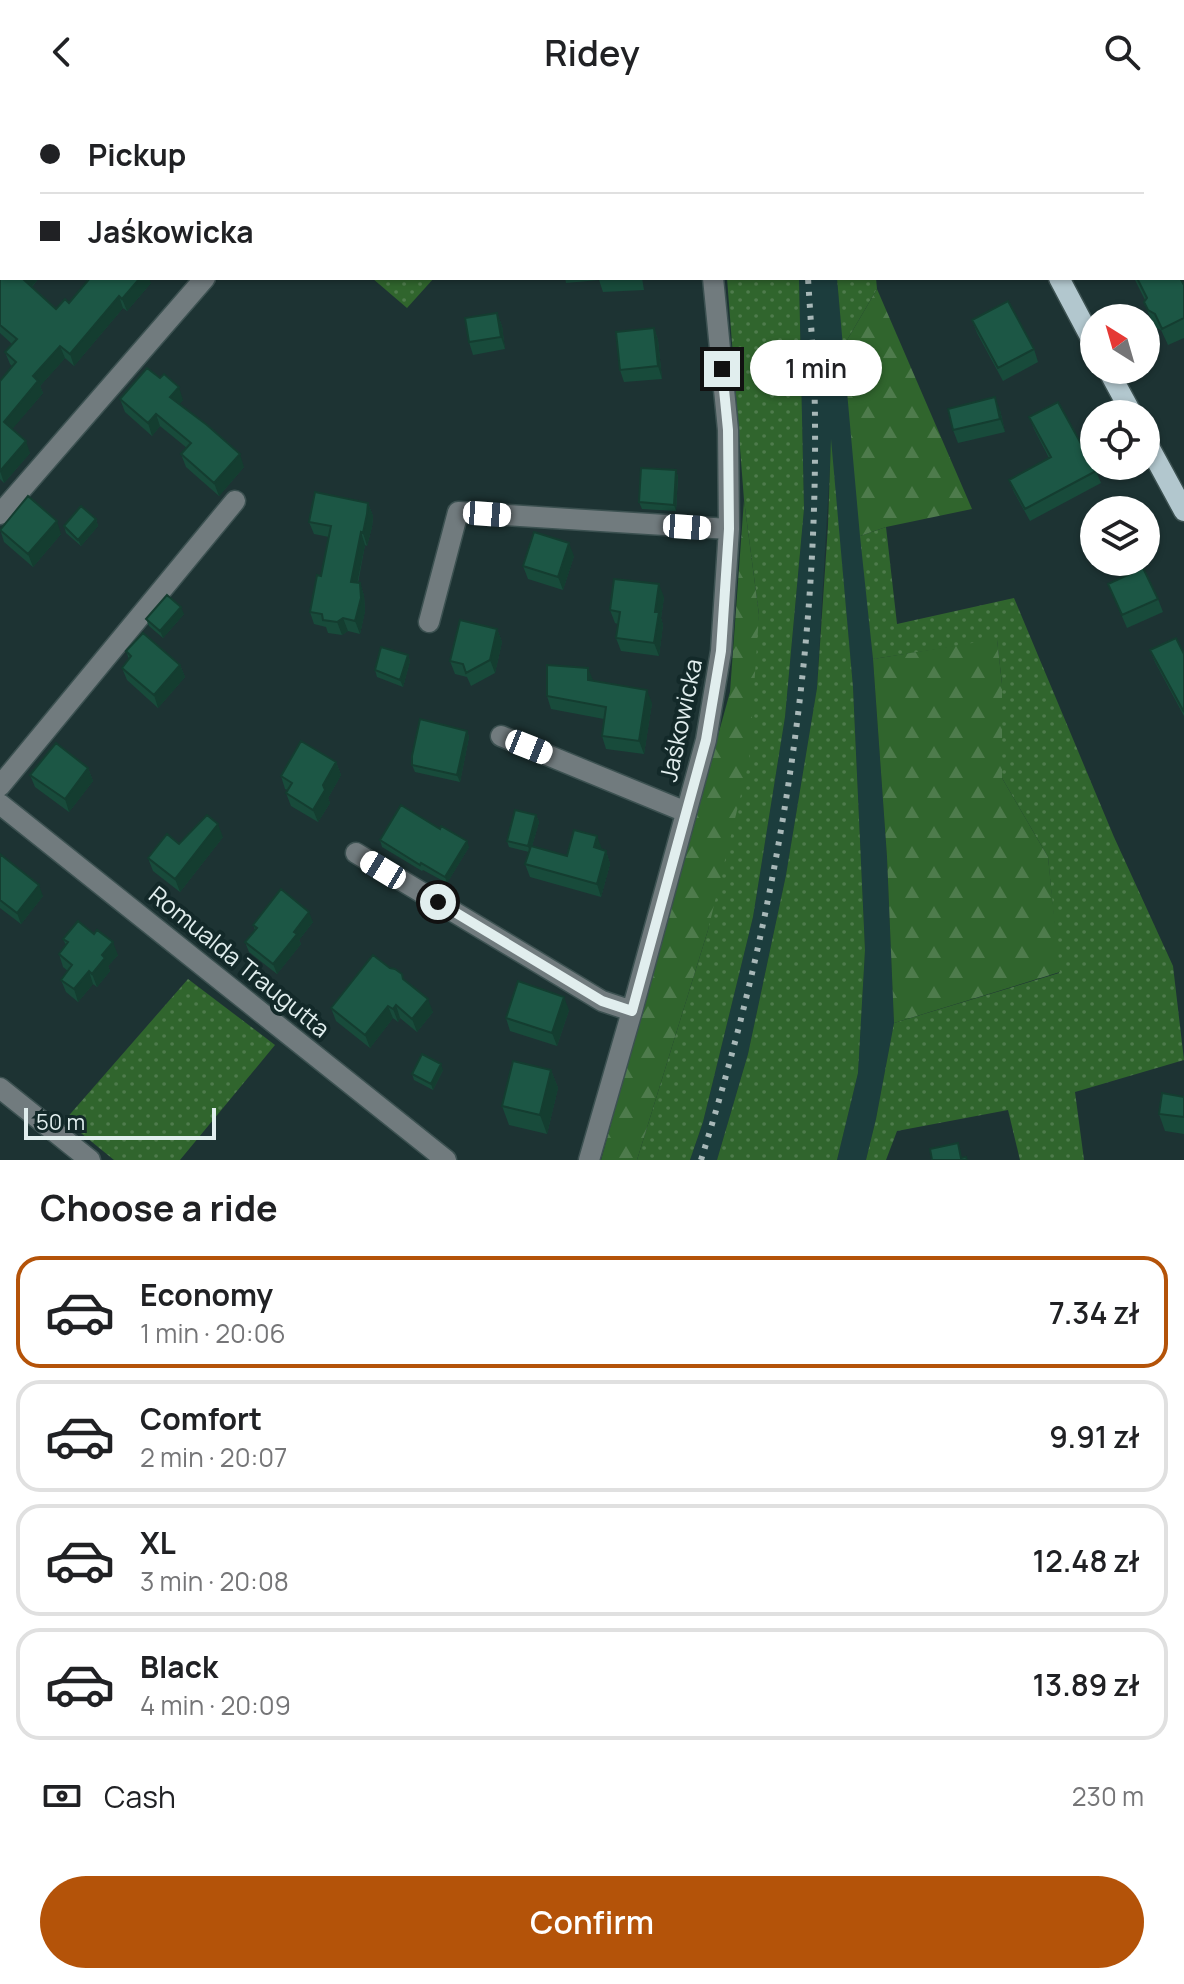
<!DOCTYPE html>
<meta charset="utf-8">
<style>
body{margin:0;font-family:Manrope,sans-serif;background:#f2f2f2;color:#202124;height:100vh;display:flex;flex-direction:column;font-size:30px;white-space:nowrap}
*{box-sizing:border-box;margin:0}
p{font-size:26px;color:#757577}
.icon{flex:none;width:44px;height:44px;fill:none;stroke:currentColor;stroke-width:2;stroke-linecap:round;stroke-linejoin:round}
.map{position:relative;height:1056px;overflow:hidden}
.details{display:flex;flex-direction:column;background:#fff;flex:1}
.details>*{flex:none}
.guide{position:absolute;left:0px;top:0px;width:1184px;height:176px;box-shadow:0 2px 6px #0004;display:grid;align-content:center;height:176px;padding:0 40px;background:#fff}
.needle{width:52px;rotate:323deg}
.fabs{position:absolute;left:1080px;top:200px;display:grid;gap:16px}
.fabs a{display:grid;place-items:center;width:80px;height:80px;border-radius:50%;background:#fff;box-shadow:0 2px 6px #0004;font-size:40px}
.scale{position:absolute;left:24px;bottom:20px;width:192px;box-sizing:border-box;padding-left:8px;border:4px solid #e1eeee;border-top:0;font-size:22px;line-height:28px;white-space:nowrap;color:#e1eeee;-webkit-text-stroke:6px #132929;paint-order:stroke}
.end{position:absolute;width:36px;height:36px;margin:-18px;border:10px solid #e1eeee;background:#111;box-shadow:0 0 0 4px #111}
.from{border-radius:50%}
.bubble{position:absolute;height:56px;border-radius:28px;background:#fff;box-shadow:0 2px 6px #0004;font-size:26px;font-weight:600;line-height:56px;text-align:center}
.car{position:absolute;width:24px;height:48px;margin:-24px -12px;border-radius:10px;box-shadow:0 0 6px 2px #0007;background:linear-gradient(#fff 24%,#345 0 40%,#fff 0 76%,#345 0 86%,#fff 0)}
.guide b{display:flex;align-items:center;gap:28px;height:76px;font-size:30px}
.guide b+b{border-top:2px solid #e0e0e0}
.guide i{width:20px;height:20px;background:#202124}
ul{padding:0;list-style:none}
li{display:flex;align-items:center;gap:24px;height:112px;margin:0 16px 12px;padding:0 24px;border:4px solid #e0e0e0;border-radius:24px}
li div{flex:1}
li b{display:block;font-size:30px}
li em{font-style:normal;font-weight:600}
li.on{border-color:#b45309}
li>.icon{width:72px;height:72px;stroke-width:1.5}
h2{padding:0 40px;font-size:36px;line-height:96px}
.pay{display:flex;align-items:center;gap:20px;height:88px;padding:0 40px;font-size:30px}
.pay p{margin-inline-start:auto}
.button{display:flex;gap:16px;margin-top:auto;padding:16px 40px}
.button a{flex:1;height:92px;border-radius:48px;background:#b45309;color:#fff;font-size:32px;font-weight:600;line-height:92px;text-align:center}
header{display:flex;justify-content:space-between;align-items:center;height:104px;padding:0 40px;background:#fff;font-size:36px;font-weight:600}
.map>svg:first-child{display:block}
.built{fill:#1c3d3d}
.grass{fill:url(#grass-dots)}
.forest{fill:url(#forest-firs)}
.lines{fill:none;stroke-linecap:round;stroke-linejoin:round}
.minor-casing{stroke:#3c5151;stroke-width:23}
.major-casing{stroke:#3c5151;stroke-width:23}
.minor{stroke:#717b7e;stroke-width:20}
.major{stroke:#b2c7ce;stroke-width:20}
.rail{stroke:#a8b8b8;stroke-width:6;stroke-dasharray:4 8;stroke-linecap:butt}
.wall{fill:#184b3b}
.shaded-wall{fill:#143d30}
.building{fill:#1c5745;stroke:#143d30;stroke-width:2}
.route{stroke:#e1eeee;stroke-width:10}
.labels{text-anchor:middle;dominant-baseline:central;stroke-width:8;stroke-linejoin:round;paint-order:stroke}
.street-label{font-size:24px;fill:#e1eeee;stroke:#132929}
</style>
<header><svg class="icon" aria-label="back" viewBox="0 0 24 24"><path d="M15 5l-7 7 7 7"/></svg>Ridey<svg class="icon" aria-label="search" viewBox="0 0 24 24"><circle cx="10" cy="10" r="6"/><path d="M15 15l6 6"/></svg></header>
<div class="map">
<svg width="1184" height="1056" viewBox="0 0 1184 1056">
<defs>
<pattern id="grass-dots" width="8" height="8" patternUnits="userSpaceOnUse" patternTransform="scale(2)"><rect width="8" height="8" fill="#30652d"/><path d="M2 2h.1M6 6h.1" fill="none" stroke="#4e7b4c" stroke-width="1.8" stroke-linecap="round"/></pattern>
<pattern id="forest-firs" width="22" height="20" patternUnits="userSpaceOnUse" patternTransform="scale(2)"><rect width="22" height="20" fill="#30652d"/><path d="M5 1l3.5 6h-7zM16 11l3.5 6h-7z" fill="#4e7b4c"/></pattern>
</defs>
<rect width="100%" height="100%" fill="#1d3333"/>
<!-- built -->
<path class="built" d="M799,174H837L873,555L887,753L894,919L876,1015L866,1056H837L858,969L865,846L853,583L831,345L817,584L786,771L748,950L717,1056H690L703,1018L753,813L785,613L804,405Z"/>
<!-- grass -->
<path class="grass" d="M372,174H434L407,204Z
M727,174H799L804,405L785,613L753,813L703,1018L690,1056H637L708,826L759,511L744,396Z
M837,174H876L877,185L843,243Z
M831,335L853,583L865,846L858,969L837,1056H717L748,950L786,771L817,584L828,422Z
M886,423L897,520L1014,494L1114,733L1173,862L1184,956L1075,988L1084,1056H1020L1008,1006L897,1027L886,1056H866L876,1015L894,919L1059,869L1048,753L1002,674V580L997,536L873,555L860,432Z
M188,875L275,941L180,1056H114L65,1016Z"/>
<!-- forest -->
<path class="forest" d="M877,185L972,405L886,423L860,432L843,243Z
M744,396L759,511L749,657L708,826L637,1056H601L730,588Z
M997,535L1002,580V674L1048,753L1060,868L894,919L887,753L873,555Z"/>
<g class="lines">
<!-- minor casing -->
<g class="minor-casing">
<path id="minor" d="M695,0L696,2
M0,410L205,174
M429,518L458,408L729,425
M501,632L686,708
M0,682L235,397
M0,700L446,1056
M356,749L602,897L632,907
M0,984L90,1056
M589,1056L632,907L706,636L721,547L729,425L728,326L713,174"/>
</g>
<!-- major casing -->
<g class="major-casing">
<path id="major" d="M968,0L969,2
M1059,174L1094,240
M1108,266L1132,310
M1146,337L1184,407"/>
</g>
<!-- minor -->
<use href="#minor" class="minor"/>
<!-- major -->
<use href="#major" class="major"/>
<!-- rail -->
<path class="rail" d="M796,0V2
M701,1056C775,821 817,567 815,320C815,271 811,222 808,174"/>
</g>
<!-- wall -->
<path class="wall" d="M0,159L2,174H39L32,183L56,205L69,199L151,179L127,207L123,204L74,262L65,254L40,282L43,289L12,325L30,349L4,379L0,375V277L12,262L10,260L5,248L12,240L0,229Z
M565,174H642L644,186L603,188L599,176L566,179Z
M1134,174H1180L1184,181V234L1168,241L1161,226L1154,223L1144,198L1145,196Z
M497,209L502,222L505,245L473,251L469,238Z
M972,216L1034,245L1038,258L1003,277L977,229Z
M654,224L658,236L662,275L624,278L620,266Z
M120,295L183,296L179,300L244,363L219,392L186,363L181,350L187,344L160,322L152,332L125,308Z
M1000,306L1005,328L958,339L953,326Z
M1029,313L1096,367L1101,379L1030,417L1014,388L1009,376L1049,354L1034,325Z
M676,366L678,373L676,407L642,405L639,398Z
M368,399L373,412L372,423L367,442L365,441L358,479H360L364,492L365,507L360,530L348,527L342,531L328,529L326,523L314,520L310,508L321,472L329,433L314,430L309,418Z
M96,415L98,422L81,442L66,429L64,422Z
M0,425L61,430L33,463L4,438Z
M574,452L563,486L528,475L523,462Z
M1108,480L1158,495L1163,508L1127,524Z
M664,493L661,514L663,521L659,552L621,547L616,534L618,520L615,519L610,506Z
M184,510L163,534L149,522L146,515Z
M497,525L502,538L495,569L471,582L467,573L455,570L450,557Z
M1150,546L1184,550V612L1155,558Z
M126,547L180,561L185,573L158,604L127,576L122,564L129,555Z
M408,551L410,557L403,583L377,573L375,566Z
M593,577L652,599L644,650L606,645L602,632L604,615L551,605L547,592Z
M467,627L469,633L460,678L415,668L412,661Z
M336,658L341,671L328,694L330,699L318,718L291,702L286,689L288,686L285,685L281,672Z
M88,664L93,677L69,708L35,683L30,671Z
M536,711L539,718L532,742L567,752L602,746L606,747L610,760L601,793L530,773L525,760L529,748L509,743L507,737Z
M440,725L469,743L447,779L423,766L422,767L382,743L380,736Z
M223,733L180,788L153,767L148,754L179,740Z
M0,750L43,792L21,820L0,804Z
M313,818L299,836L301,840L277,870L249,848L245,838L255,826L253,821Z
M63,835L118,851L108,862L110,867L97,883L93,880L78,898L66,888L61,876L68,867L63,863L59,850L66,841Z
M404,876L433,908L417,928L400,914L398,918L393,914L370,944L336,917L331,904Z
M569,906L557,942L510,927L506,914Z
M443,966L433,986L414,976L412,970Z
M551,966L558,984L547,1030L509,1021L502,1002Z
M1184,993V1030L1165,1027L1159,1010Z"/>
<!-- shaded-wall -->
<path class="shaded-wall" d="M24,174H39L28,187L23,175Z
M140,174H149L151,179L127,207L122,195Z
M119,192L123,204L74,262L70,250Z
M497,209L502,222L505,245L501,233Z
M654,224L658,236L662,275L658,262Z
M60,242L65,254L40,282L43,289L8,330L4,318L33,272Z
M179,283L183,296L174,306L170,293Z
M995,293L1000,306L1005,328L1000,315Z
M156,310L160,322L152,332L148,319Z
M26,337L30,349L4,379L0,367Z
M240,350L244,363L219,392L214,379Z
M676,366L678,373L676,407L674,401Z
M368,399L373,412L372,423L367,442L363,429Z
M96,415L98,422L81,442L78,436Z
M57,417L61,430L33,463L28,450Z
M361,428L365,441L355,490L351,478Z
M569,439L574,452L563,486L558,473Z
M360,479L364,492L365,507L360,530L355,517Z
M659,480L664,493L661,514L663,521L659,552L654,539L655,508Z
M181,503L184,510L163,534L160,527Z
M343,514L348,527L342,531L337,518Z
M497,525L502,538L495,569L490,556Z
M408,551L410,557L403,583L400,576Z
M180,561L185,573L158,604L154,591Z
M588,564L593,576L592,589L588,576Z
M647,586L652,599L644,650L639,637Z
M467,627L469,633L460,678L457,671Z
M336,658L341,671L328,694L323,681Z
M88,664L93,677L69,708L65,695Z
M325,686L330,699L318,718L313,706Z
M536,711L539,718L530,749L528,742Z
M218,720L223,733L180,788L175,775Z
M597,732L602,745L594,743Z
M467,737L469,743L447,779L445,773Z
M606,747L610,760L601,793L597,780Z
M39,781L43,792L21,820L17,809Z
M309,808L313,818L299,836L301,840L277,870L273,860L294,828Z
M113,838L118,851L108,862L110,867L97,883L92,870L102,851Z
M89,867L93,880L78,898L74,885Z
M564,893L569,906L557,942L552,929Z
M428,895L433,908L417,928L412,915Z
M396,901L400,914L398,918L393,905Z
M388,902L393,914L370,944L365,931Z
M441,960L443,966L433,986L431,980Z
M551,966L558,984L547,1030L540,1011Z"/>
<!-- building -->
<path class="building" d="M492,0H531V2H492Z
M2,157V174H24L23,175L56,205L65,195L69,199L90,174H140L122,195L119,192L70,250L60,242L33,272L38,277L4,318L26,337L0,367V277L16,258L5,248L17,235L0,221V159Z
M1137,174H1180L1184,181V214L1162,225L1155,210L1148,206L1144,198L1147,194Z
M1008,197L1034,245L998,264L972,216Z
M497,209L501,233L469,238L465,214Z
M654,224L658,262L620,266L616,228Z
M147,264L160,274L164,270L179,283L170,293L207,321L240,350L214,379L181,350L191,339L156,310L148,319L120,295Z
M995,293L1000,315L953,326L948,305Z
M1058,298L1096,367L1025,405L1009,376L1051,353L1029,313Z
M641,364L676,366L674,401L639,398Z
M315,388L368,399L367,410L363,429L361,428L351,478L360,479L361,494L355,517L343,514L337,518L323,516L322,510L310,508L317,471L321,472L331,422L309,418Z
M28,392L57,417L28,450L0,426Z
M81,402L96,415L78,436L64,422Z
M534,428L569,439L558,473L523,462Z
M1143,464L1158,495L1122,511L1108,480Z
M614,475L659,480L655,508H659L654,539L616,534L620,508L610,506Z
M167,491L181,503L160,527L146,515Z
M460,516L497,525L490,556L466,569L463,560L450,557Z
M143,529L180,561L154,591L122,564L131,552L126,547Z
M1176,534L1184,550V608L1150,546Z
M381,543L408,551L400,576L375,566Z
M547,561L588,564V576L647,586L639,637L602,632L606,603L547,592Z
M420,615L467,627L457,671L412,661V652Z
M301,637L336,658L323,681L325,686L313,706L286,689L292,679L281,672Z
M56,639L88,664L65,695L30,671Z
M401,701L440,725L441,722L467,737L445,773L421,759L420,761L380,736Z
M515,706L536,711L528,742L507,737Z
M207,711L218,720L175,775L148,754L167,730L179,740Z
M574,726L597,732L594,743L606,747L597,780L525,760L531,742L567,752Z
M0,750L39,781L17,809L0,796Z
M281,785L309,808L294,828L297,830L273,860L245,838L257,824L253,821Z
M78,817L94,830L97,826L113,838L102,851L105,854L92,870L89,867L74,885L61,876L72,861L59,850L68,838L63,835Z
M373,851L390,864L395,865L402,870L403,875L428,895L412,915L396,901L393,905L388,902L365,931L331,904Z
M518,877L564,893L552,929L506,914Z
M422,950L441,960L431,980L412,970Z
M513,957L551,966L540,1011L502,1002Z
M1162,989L1184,993V1013L1159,1010Z
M958,1039L961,1054L966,1053L967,1056H932L930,1045Z"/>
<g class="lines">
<!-- route -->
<path class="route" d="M438,798L602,897L632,907L706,636L721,547L729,425L728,326L722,265"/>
</g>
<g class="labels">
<!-- street labels -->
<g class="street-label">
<text transform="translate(680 616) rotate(-78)">Jaśkowicka</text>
<text transform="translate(240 857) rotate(39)">Romualda Traugutta</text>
</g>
</g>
</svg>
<div class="fabs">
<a><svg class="needle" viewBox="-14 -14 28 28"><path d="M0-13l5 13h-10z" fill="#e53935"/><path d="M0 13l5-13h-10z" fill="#757577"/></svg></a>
<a><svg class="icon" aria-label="locate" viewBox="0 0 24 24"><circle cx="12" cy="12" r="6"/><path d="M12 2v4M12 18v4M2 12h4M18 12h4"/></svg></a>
<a><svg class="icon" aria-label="layers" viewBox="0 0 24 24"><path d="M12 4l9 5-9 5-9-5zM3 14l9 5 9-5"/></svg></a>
</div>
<div class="scale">50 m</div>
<i class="end from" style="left:438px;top:798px"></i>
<i class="end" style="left:722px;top:265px"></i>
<div class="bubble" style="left:750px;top:236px;width:132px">1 min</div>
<i class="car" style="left:487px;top:410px;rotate:94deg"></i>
<i class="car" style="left:687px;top:423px;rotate:94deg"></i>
<i class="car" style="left:529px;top:643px;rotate:112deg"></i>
<i class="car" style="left:383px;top:766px;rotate:301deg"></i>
<div class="guide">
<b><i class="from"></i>Pickup</b>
<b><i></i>Jaśkowicka</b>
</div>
</div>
<section class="details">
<h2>Choose a ride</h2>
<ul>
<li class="on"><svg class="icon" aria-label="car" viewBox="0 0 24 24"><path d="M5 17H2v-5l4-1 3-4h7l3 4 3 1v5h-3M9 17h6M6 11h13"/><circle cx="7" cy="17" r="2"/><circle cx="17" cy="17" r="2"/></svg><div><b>Economy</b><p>1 min · 20:06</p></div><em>7.34 zł</em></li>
<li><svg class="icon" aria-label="car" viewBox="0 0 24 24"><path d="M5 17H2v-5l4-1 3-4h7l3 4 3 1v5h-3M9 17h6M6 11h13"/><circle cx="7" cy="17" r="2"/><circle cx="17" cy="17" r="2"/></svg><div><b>Comfort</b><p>2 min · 20:07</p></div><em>9.91 zł</em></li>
<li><svg class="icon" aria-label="car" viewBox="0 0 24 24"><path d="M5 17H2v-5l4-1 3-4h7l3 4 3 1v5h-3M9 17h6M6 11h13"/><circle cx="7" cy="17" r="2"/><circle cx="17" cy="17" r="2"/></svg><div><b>XL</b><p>3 min · 20:08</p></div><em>12.48 zł</em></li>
<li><svg class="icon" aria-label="car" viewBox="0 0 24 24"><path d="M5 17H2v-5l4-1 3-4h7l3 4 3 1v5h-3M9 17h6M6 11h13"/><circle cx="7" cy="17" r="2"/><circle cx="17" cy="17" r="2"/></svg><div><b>Black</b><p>4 min · 20:09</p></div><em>13.89 zł</em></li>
</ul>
<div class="pay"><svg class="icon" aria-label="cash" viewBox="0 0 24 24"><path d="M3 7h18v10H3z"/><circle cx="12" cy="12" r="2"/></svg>Cash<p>230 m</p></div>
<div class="button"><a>Confirm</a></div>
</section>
